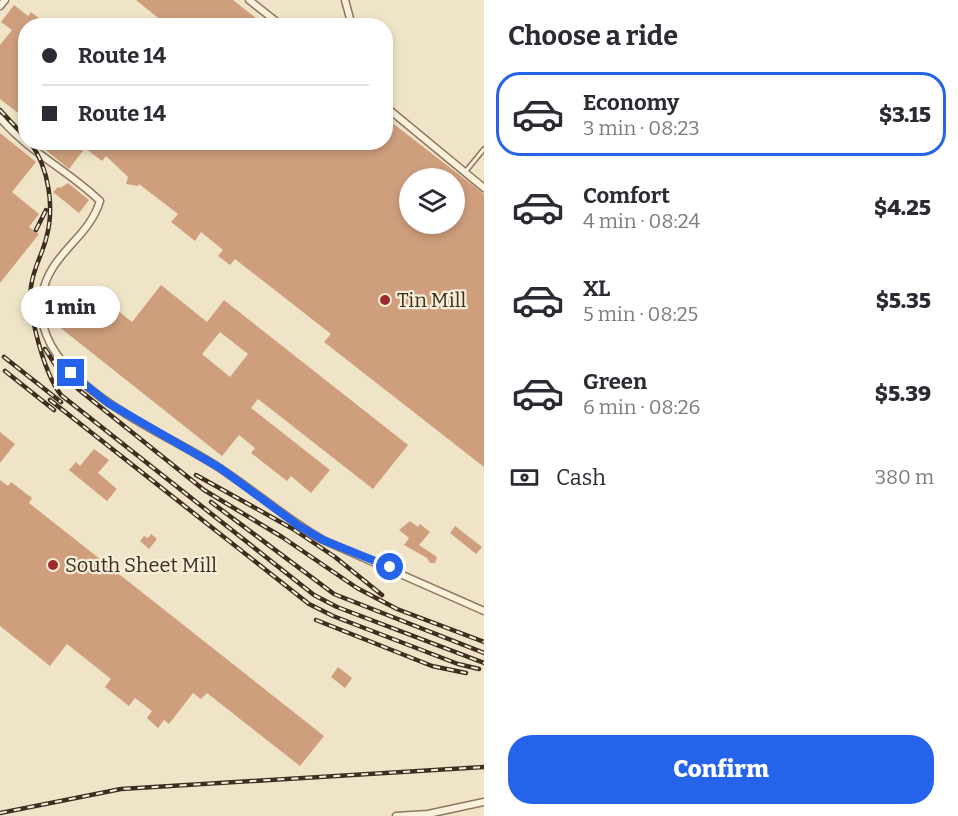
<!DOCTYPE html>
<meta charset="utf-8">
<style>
body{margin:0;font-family:Bitter,serif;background:#f7f7f7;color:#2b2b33;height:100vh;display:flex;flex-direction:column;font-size:22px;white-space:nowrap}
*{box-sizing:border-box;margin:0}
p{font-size:20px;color:#7c7c81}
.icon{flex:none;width:33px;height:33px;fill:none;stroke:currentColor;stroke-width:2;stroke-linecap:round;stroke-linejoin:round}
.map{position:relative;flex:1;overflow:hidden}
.drawer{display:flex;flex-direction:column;background:#fff;width:474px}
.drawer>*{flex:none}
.hud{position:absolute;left:18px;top:18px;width:375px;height:132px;border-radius:24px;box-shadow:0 3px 9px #0003;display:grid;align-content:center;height:132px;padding:0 24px;background:#fff}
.buttons{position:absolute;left:399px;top:168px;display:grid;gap:12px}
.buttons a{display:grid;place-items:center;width:66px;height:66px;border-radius:50%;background:#fff;box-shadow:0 3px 9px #0003;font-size:30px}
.end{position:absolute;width:27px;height:27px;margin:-14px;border:8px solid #2563eb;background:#fff;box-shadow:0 0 0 3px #fff}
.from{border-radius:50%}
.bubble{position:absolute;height:42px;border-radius:21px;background:#fff;box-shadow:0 3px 9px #0003;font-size:20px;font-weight:800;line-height:42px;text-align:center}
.hud b{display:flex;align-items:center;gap:21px;height:57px;font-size:22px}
.hud b+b{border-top:2px solid #e1e1e2}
.hud i{width:15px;height:15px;background:#2b2b33}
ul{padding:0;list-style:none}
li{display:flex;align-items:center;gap:18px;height:84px;margin:0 12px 9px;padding:0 12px;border:3px solid transparent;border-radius:24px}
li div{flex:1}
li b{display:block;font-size:22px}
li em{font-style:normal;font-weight:800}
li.selected{border-color:#2563eb}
li>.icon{width:54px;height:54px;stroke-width:1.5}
h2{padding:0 24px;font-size:27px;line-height:72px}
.pay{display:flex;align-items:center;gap:15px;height:66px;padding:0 24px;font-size:22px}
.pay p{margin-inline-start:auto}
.primary-button{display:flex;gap:12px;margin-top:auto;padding:12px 24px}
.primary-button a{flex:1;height:69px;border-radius:24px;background:#2563eb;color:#fff;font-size:24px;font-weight:800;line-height:69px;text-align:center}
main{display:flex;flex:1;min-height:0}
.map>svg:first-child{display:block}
.building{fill:#cf9f7d;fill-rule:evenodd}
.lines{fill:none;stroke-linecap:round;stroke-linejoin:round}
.service-casing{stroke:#8d765c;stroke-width:6}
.minor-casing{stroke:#8d765c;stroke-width:9}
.service{stroke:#faf1dc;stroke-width:3}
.minor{stroke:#faf1dc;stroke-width:6}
.rail-casing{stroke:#3d2e20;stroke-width:4.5}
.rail{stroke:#f7eed8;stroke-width:2;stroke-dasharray:7;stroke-linecap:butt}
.route{stroke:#2563eb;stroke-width:8}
.poi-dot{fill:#9e2a2b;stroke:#f7eed8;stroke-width:2}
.labels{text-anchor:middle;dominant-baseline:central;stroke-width:4.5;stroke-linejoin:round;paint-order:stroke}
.poi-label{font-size:20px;fill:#3d2e20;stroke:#f7eed8;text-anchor:start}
</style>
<main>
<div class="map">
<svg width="484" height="816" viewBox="0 0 484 816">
<rect width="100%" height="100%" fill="#f0e4c8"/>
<!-- building -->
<path class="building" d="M136,0H233L266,26H168Z
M14,5L28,16L31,12L49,26H26V119L0,99V45L12,30L1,22Z
M386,118L484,194V467L324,342L331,334L235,259L230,265L218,256L223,250L201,232L195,241L171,222L178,214L139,184L138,186L126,184L128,177L106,156L102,161L85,148L69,169L36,142H386ZM410,178H454V224H410Z
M0,133L36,162L12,192L39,214L29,227L39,234L0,283Z
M68,183L89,200L79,213L53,192L58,187L60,188Z
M161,285L207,322L224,300L408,445L373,489L258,399L251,408L330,470L311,493L291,476L287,481L251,453L255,448L239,435L222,456L48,318V312L63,293L75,303L88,287L132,322ZM220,332L248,354L230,377L202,354Z
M0,432L15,444L0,463Z
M94,449L109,460L98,473L117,489L107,501L69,470L76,462L80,466Z
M0,480L8,486L11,482L32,498L29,503L324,736L300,766L207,693L201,699L193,693L169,724L164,720L158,728L147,718L152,711L135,698L129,706L105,687L111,679L67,644L50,666L0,626Z
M410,521L418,527L420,524L430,532L419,545L437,557L435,563H430L427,558L404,545L409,538L399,530Z
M455,526L482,547L476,554L450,533Z
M151,534L157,539L149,549L140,541L144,536L148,538Z
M338,667L352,678L345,688L331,677Z"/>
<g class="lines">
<!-- service casing -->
<g class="service-casing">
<path id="service" d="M466,171L484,149"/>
</g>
<!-- minor casing -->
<g class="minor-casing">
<path id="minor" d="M249,0L282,26
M345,0L352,26
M0,6L5,0
M386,107L484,188
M0,118C30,153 68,170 100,201C88,240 49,253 42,296C28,380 162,430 218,467C254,490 286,519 323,540L484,611
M396,816L428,814L484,802"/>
</g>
<!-- service -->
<use href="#service" class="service"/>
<!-- minor -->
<use href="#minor" class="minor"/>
<!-- rail casing -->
<g class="rail-casing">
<path id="rail" d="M0,110L26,138
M30,142C49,168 55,208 46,239C42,255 33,269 31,287C28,314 44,373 61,395L314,595L337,607L484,663
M36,230L46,210
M45,349L58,369L78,389L204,490L282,537L357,588L397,609L484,642
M4,357L61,402
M5,371L54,410
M50,400L309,604L333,616L458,664L479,669
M196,475L293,529L335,557L382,595
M211,502L334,594L484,653
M316,620L432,666L466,673
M0,813L121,789L484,767"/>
</g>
<!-- rail -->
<use href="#rail" class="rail"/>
</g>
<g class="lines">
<!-- route -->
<path class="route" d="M71,373L108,403L220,468L299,526L323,540L390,567"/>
</g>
<!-- markers -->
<g class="poi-dot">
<circle cx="385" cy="300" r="6"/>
<circle cx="53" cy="565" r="6"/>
</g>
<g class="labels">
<!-- poi labels -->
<g class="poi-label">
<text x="397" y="300">Tin Mill</text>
<text x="65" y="565">South Sheet Mill</text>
</g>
</g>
</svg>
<div class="buttons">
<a><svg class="icon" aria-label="layers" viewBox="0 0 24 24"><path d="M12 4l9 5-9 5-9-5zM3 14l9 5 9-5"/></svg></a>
</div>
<i class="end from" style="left:390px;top:567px"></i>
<i class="end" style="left:71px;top:373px"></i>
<div class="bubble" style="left:21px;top:286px;width:99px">1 min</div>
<div class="hud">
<b><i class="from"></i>Route 14</b>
<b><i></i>Route 14</b>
</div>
</div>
<section class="drawer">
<h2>Choose a ride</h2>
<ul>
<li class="selected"><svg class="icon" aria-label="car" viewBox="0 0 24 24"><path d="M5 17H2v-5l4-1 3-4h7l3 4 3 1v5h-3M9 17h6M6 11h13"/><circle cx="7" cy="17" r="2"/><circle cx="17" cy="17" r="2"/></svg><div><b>Economy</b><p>3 min · 08:23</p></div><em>$3.15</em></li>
<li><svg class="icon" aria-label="car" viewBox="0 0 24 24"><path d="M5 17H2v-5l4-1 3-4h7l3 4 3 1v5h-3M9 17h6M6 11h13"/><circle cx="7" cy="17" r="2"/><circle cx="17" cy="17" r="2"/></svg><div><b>Comfort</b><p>4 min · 08:24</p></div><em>$4.25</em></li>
<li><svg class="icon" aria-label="car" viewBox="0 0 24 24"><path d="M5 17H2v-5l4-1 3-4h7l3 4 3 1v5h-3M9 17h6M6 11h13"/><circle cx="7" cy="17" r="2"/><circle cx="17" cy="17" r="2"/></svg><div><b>XL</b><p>5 min · 08:25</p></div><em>$5.35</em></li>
<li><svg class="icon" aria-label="car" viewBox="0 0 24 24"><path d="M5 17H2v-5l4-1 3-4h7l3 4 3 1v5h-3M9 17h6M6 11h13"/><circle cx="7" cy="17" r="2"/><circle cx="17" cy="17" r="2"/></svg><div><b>Green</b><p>6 min · 08:26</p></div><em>$5.39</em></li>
</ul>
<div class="pay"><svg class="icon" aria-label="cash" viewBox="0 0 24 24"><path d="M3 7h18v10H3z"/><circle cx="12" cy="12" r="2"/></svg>Cash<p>380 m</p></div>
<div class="primary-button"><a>Confirm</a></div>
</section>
</main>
